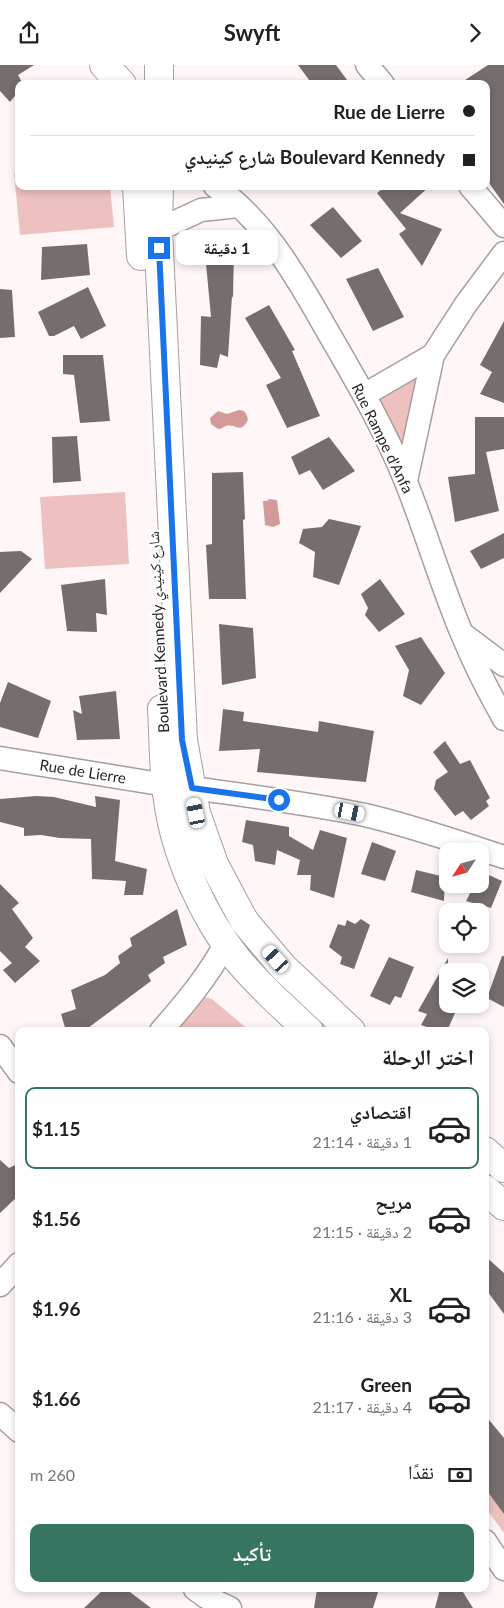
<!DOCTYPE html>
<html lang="ar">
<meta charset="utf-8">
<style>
body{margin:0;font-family:Lato,"Noto Naskh Arabic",sans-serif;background:#f6f6f6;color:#202124;direction:rtl;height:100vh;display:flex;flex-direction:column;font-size:19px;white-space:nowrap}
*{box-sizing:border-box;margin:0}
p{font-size:16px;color:#757577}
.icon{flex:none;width:28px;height:28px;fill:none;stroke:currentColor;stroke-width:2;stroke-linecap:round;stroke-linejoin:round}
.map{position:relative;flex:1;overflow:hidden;direction:ltr}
.sheet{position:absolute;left:15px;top:962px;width:474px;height:565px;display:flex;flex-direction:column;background:#fff;border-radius:10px;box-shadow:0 2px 8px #0003;direction:rtl}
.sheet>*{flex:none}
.banner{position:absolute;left:15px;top:15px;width:475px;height:110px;border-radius:10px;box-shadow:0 2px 8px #0003;direction:rtl;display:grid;align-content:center;height:110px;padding:0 15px;background:#fff}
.needle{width:32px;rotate:234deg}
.buttons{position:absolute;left:439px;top:778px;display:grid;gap:10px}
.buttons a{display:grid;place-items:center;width:50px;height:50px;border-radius:10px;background:#fff;box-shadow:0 2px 8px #0003;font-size:25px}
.end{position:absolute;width:22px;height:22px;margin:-11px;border:6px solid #1a73e8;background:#fff;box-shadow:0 0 0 2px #fff}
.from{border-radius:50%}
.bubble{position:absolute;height:35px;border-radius:10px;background:#fff;box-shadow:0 2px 8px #0003;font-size:16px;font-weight:700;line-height:35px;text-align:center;direction:rtl}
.car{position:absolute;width:15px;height:30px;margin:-15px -8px;border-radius:6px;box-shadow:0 0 4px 1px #0007;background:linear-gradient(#fff 24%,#345 0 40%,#fff 0 76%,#345 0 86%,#fff 0)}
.banner b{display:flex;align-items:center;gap:18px;height:48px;font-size:19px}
.banner b+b{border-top:1px solid #e0e0e0}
.banner i{width:12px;height:12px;background:#202124}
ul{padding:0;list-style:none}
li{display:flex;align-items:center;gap:15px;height:82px;margin:0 10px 8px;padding:0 5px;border:2px solid transparent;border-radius:10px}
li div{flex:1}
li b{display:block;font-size:19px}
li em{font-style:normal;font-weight:700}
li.on{border-color:#367561}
li>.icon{width:45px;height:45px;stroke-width:1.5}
h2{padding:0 15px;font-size:22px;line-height:60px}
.pay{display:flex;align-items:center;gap:12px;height:55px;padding:0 15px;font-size:19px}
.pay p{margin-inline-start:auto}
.action{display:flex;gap:10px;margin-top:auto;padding:10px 15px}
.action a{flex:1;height:58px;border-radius:10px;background:#367561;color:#fff;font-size:20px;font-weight:700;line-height:58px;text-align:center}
header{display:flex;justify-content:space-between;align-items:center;height:65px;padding:0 15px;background:#fff;font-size:22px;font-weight:700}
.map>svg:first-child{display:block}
.green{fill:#ecc1bf}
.water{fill:#d29a98}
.building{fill:#766e6d}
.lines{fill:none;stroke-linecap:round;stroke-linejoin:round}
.minor-casing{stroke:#a79e9d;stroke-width:25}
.major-casing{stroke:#a79e9d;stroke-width:30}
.minor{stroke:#fff;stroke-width:22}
.major{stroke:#fff;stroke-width:28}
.route{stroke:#1a73e8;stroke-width:6}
.labels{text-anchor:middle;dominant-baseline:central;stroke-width:4.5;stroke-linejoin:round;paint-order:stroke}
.street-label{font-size:15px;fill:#231f1f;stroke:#fff}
</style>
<header><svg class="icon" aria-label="forward" viewBox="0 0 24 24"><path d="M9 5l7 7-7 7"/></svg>Swyft<svg class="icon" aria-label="share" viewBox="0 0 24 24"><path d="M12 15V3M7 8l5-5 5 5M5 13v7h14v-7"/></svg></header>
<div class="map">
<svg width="504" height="1543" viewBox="0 0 504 1543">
<rect width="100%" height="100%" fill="#fff7f7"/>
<!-- green -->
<path class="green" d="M14,108H19V121H110L114,162L20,170Z
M422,308L401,380L378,335Z
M125,427L129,499L45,504L40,432Z
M204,932L212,934L250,966H172Z
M485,1418L504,1449V1468L485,1442Z"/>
<!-- water -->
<path class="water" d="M239,345C245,345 247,349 248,355C240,370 236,358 226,361C223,362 221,364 218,364L211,359L210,353L218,346L227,349Z
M269,434L277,435L280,459L273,462L265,460L263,436H267Z"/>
<!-- building -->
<path class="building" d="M0,0H34L18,10L23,19H19V26L10,37L0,26Z
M298,0H336L350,19H312Z
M488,0H504V139L486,114V19H459Z
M386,121H430L400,148L442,164L422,201L399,169L406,164L377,128Z
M333,142L362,176L341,193L310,160Z
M87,179L90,210L41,215L42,182Z
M234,185L233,233L232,231L228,292L220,289L217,303L200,300L201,251L211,252L205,188Z
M378,203L404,252L373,266L346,214Z
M88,222L106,261L81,274L74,261L54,271H49L38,247Z
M0,224L12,225L15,272L0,273Z
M269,240L295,285L292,286L320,351L287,363L266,320L281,313L245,253Z
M504,256V338L480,329L492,307L480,300Z
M63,290H103L110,356L80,358L74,310L63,309Z
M475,352H504V384L486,387L499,446L455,457L448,412L475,409Z
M77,371L81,416L53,418L52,372Z
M329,372L355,406L323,425L310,405L299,410L291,392Z
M243,407L245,454L243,455L246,534H209L206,480L212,479V408Z
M329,454L361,461L339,520L313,512L315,487L299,478L303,464L322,462Z
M504,468V493L481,504L470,486Z
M21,486L32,494L0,528V487Z
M105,514L107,550L96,548L97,567L67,566L61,520Z
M380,514L405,549L379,567L365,550L368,543L361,529Z
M219,559L253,563L256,613L222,620Z
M421,572L445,608L421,640L403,631L409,605L395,581Z
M8,617L51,636L38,673L0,662V638Z
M116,626L120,674L77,675L73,645L82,649L79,631Z
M223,644L244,647L243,656L318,667L319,656L374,666L366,717L257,707L260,684L219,686Z
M445,676L460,699L470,695L490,733L486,736L489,741L471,755L463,746L455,751L434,724L436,715L448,707L433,687Z
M36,731L54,732L96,742L95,731L120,735L115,796L147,804L143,830H124L126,816L92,814L91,774L60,773L41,770L24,771V763L0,757V734Z
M246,755L289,762V771L313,785L320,765L347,773L334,833L310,825L311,810H297L300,795L277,785L275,800L255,796L253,780L242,777Z
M372,777L396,786L385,816L361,809Z
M416,805L445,812L444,836L411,827Z
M480,806L502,816L491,843L466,836L475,819H480Z
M0,819L19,838L12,844L33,873L25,882L40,896L15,918L3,905L12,898L0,886Z
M177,844L187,880L163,892L165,898L148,910L151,916L84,966H66L61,949L76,944L71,925L105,910L120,898L118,891L132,881L130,873Z
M361,854L370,860L354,904L340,899L342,892L329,882L338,859L345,861L347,855L355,859Z
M502,891H504V942L487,933Z
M389,892L414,902L401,933L395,931L390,940L370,931Z
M448,893V939H459L447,966H439L421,960L427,949L418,946Z
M0,1095L9,1103L19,1098V1130L0,1148Z
M485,1191L504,1208V1249L485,1223Z
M485,1350L504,1373V1449L485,1423Z
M104,1524H126L151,1543H84Z
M317,1524H379L373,1543H314Z
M440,1524H461L473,1543H435Z"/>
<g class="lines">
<!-- minor casing -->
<g class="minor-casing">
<path id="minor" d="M367,0L383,19
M215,121C262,154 292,204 320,253C350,306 383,359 406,417C426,467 441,519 462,569C474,598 488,626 504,654
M470,121L504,161
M144,162L158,165L201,145L238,141
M364,330L433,290
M406,416L433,290L466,239L504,188
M464,570L504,600
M0,693L166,720
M191,723C250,731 308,738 365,750C412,761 458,777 504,792
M161,966C187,936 206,914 226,878
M0,981L19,1007
M0,1220L19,1199
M0,1349L19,1366
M485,1476L504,1504
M195,1524L206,1532L230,1543"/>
</g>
<!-- major casing -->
<g class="major-casing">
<path id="major" d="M104,0L122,19
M159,0V19
M137,121L141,191
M159,121L158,165L183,675L196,748L214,799L234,837L245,857L283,902L351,966
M162,644C164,674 163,705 168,735C175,789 203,851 237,894C259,920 284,943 309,966
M485,1086L504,1103
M485,1124L504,1141"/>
</g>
<!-- minor -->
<use href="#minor" class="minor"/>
<!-- major -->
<use href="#major" class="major"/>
</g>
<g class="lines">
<!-- route -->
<path class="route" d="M159,183L182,675L192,723L279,735"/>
</g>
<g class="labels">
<!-- street labels -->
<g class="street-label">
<text transform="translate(383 373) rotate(64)">Rue Rampe d'Anfa</text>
<text transform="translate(158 567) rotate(-93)">Boulevard Kennedy شارع كينيدي</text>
<text transform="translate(83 706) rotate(9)">Rue de Lierre</text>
</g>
</g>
</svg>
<div class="buttons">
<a><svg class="needle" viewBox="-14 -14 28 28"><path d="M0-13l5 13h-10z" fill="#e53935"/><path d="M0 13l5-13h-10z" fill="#757577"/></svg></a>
<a><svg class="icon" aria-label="locate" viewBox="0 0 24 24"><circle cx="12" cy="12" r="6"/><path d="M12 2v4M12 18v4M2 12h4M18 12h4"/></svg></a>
<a><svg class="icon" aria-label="layers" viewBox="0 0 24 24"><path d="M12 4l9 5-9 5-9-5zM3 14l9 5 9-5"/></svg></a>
</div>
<i class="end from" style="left:279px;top:735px"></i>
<i class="end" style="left:159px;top:183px"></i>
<div class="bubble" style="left:176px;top:165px;width:102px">1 دقيقة</div>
<i class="car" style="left:350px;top:747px;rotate:102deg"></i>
<i class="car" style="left:196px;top:748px;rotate:349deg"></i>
<i class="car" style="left:276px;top:894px;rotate:318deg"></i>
<div class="banner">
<b><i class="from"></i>Rue de Lierre</b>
<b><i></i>Boulevard Kennedy شارع كينيدي</b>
</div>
<section class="sheet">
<h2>اختر الرحلة</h2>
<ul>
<li class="on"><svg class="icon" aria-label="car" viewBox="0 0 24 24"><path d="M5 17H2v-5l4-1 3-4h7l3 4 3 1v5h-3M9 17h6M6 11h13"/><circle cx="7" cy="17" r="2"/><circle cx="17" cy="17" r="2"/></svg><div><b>اقتصادي</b><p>1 دقيقة · 21:14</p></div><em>$1.15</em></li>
<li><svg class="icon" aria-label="car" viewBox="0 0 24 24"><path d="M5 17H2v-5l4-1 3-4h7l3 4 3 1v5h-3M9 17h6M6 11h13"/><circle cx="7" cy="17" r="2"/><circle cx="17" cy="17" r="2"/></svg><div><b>مريح</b><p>2 دقيقة · 21:15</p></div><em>$1.56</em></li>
<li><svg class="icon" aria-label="car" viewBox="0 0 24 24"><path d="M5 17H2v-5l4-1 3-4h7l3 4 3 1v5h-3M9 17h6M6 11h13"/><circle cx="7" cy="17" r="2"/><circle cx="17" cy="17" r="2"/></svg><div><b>XL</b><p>3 دقيقة · 21:16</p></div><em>$1.96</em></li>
<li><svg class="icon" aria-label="car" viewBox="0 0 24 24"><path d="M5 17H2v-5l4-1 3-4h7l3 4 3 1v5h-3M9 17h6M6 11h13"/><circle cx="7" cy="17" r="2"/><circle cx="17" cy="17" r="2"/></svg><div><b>Green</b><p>4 دقيقة · 21:17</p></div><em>$1.66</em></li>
</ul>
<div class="pay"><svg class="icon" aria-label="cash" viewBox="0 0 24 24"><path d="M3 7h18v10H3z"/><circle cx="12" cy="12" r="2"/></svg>نقدًا<p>260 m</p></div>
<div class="action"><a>تأكيد</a></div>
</section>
</div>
